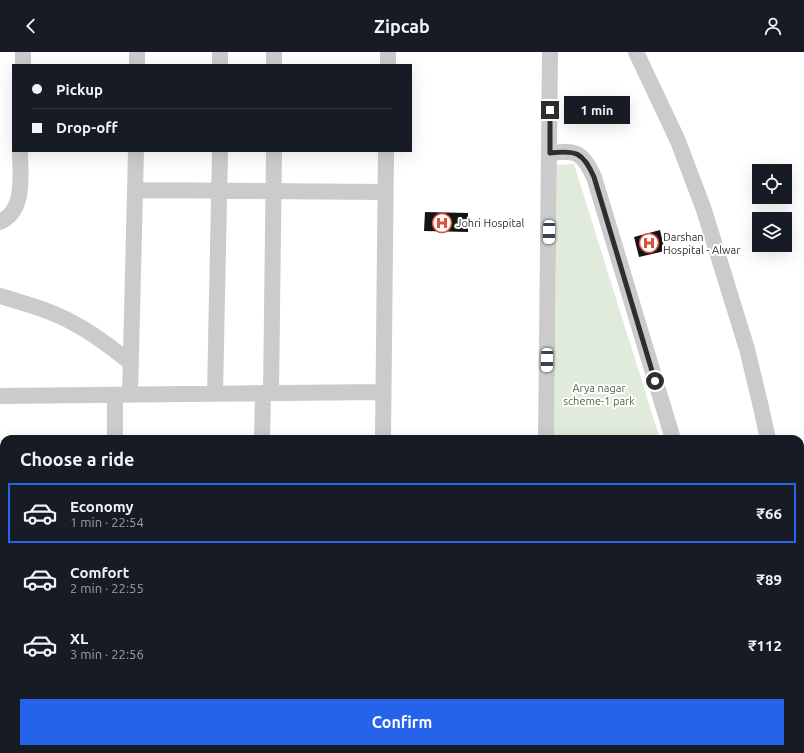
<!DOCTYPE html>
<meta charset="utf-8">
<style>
body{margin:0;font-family:Ubuntu,sans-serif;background:#242831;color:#f1f3f6;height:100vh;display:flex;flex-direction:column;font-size:15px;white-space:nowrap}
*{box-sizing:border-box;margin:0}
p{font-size:13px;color:#9ea1a6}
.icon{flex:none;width:22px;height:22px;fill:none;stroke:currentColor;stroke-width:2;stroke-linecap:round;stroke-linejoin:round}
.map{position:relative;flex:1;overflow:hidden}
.panel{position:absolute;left:0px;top:383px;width:804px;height:318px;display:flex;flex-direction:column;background:#171b24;border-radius:12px 12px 0 0;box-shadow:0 4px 16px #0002}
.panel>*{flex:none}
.top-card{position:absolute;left:12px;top:12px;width:400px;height:88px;border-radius:0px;box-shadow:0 4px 16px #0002;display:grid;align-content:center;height:88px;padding:0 20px;background:#171b24}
.fabs{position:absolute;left:752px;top:112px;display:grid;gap:8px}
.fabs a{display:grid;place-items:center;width:40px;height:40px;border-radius:0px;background:#171b24;box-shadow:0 4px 16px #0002;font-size:20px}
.end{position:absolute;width:18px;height:18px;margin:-9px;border:5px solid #2e2e2e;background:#fff;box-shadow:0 0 0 2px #fff}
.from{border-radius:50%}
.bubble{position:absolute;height:28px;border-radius:0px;background:#171b24;box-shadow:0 4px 16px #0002;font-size:13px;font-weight:700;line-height:28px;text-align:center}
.car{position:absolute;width:12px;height:24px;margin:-12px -6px;border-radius:5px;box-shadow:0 0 3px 1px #0007;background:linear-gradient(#fff 24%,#345 0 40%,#fff 0 76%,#345 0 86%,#fff 0)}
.top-card b{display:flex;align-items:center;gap:14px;height:38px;font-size:15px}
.top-card b+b{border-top:1px solid #363941}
.top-card i{width:10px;height:10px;background:#f1f3f6}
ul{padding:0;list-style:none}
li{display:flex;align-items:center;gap:12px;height:60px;margin:0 8px 6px;padding:0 12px;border:2px solid transparent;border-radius:0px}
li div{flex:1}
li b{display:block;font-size:15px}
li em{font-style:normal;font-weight:700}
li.selected{border-color:#2563eb}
li>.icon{width:36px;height:36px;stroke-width:1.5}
h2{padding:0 20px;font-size:18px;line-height:48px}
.primary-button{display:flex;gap:8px;margin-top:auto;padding:8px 20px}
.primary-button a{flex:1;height:46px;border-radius:0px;background:#2563eb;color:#fff;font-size:16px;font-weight:700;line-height:46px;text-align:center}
header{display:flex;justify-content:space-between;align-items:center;height:52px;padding:0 20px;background:#171b24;font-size:18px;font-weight:700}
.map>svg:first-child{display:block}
.green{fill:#e1ebdc}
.building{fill:#151515}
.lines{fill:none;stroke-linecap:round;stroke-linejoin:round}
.street{stroke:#cbcbcb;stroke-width:16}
.route{stroke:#2e2e2e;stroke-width:5}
.labels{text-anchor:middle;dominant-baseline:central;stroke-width:4;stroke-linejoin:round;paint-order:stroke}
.poi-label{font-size:11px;fill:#2e2e2e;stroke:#fff;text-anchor:start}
.park-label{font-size:11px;fill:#48683e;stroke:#fff}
</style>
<header><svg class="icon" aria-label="back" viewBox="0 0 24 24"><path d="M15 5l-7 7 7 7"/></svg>Zipcab<svg class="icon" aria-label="person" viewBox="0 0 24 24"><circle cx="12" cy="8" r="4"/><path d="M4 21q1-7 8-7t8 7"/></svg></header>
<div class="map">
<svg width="804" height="701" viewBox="0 0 804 701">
<rect width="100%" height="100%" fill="#fff"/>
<!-- green -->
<path class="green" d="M574,112L660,387H554L557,113Z"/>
<!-- building -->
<path class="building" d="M425,160L468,161V180L424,179Z
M660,178L665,199L639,205L634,185Z"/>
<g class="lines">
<!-- street -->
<path class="street" d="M636,0L678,89L704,158L747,297L760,351L768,387
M23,13V0
M137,13V0
M220,13V0
M274,13V0
M388,13V0
M550,101C577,98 582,100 594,125L673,387
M135,138L385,140
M0,170C26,158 20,123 20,99
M0,244C16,249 32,253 47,259C78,270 106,291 131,311
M271,341L274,99
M130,342L136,99
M215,342L220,99
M0,344L383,340
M115,387V343
M262,387L263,341
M383,387L386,99
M546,387L550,0
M0,447H4
M0,574L4,575
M800,607H804
M800,650L804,686
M0,653L4,654
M263,697V701
M480,697L503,701
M668,697V701
M7,701L8,697
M50,701V697
M113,701V697
M186,701V697
M377,701V697
M457,701L458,697
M792,701L804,699"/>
</g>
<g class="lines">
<!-- route -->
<path class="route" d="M550,58V101C576,98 583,100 594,125L655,329"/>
</g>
<!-- icons -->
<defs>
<g id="hospital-ring" transform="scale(1)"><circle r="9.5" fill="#fff" stroke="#dc5139" stroke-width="1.5"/><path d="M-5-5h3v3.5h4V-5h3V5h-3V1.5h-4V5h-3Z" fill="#dc5139"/></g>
</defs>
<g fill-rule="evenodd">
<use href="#hospital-ring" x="442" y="171"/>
<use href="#hospital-ring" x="649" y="191"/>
</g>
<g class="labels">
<!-- poi labels -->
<g class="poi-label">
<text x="456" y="171">Johri Hospital</text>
<text x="663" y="185">Darshan<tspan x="663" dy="13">Hospital - Alwar</tspan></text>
</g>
<!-- park labels -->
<g class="park-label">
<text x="599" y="336">Arya nagar<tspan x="599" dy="13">scheme-1 park</tspan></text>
</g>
</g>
</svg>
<div class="fabs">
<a><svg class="icon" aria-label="locate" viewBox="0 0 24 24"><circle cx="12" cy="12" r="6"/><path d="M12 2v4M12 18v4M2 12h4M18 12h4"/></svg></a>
<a><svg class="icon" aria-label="layers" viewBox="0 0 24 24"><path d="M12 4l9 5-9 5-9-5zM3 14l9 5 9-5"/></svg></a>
</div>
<i class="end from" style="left:655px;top:329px"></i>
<i class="end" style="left:550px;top:58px"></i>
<div class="bubble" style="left:564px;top:44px;width:66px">1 min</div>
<i class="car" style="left:549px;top:180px;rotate:181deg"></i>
<i class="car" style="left:547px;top:308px;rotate:181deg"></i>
<div class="top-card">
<b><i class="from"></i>Pickup</b>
<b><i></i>Drop-off</b>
</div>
<section class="panel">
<h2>Choose a ride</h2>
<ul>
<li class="selected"><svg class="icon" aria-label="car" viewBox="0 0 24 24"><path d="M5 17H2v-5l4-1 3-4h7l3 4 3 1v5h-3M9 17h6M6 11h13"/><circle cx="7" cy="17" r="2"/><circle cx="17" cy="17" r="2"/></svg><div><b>Economy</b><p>1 min · 22:54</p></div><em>₹66</em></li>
<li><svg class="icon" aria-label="car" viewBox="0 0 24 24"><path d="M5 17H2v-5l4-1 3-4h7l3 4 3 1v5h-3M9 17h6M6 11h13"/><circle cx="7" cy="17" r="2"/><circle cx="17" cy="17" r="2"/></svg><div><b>Comfort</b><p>2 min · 22:55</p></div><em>₹89</em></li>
<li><svg class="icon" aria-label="car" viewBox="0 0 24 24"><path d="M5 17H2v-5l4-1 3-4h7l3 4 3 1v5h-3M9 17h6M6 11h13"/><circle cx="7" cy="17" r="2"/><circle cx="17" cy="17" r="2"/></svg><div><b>XL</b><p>3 min · 22:56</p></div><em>₹112</em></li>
</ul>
<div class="primary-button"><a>Confirm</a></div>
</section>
</div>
